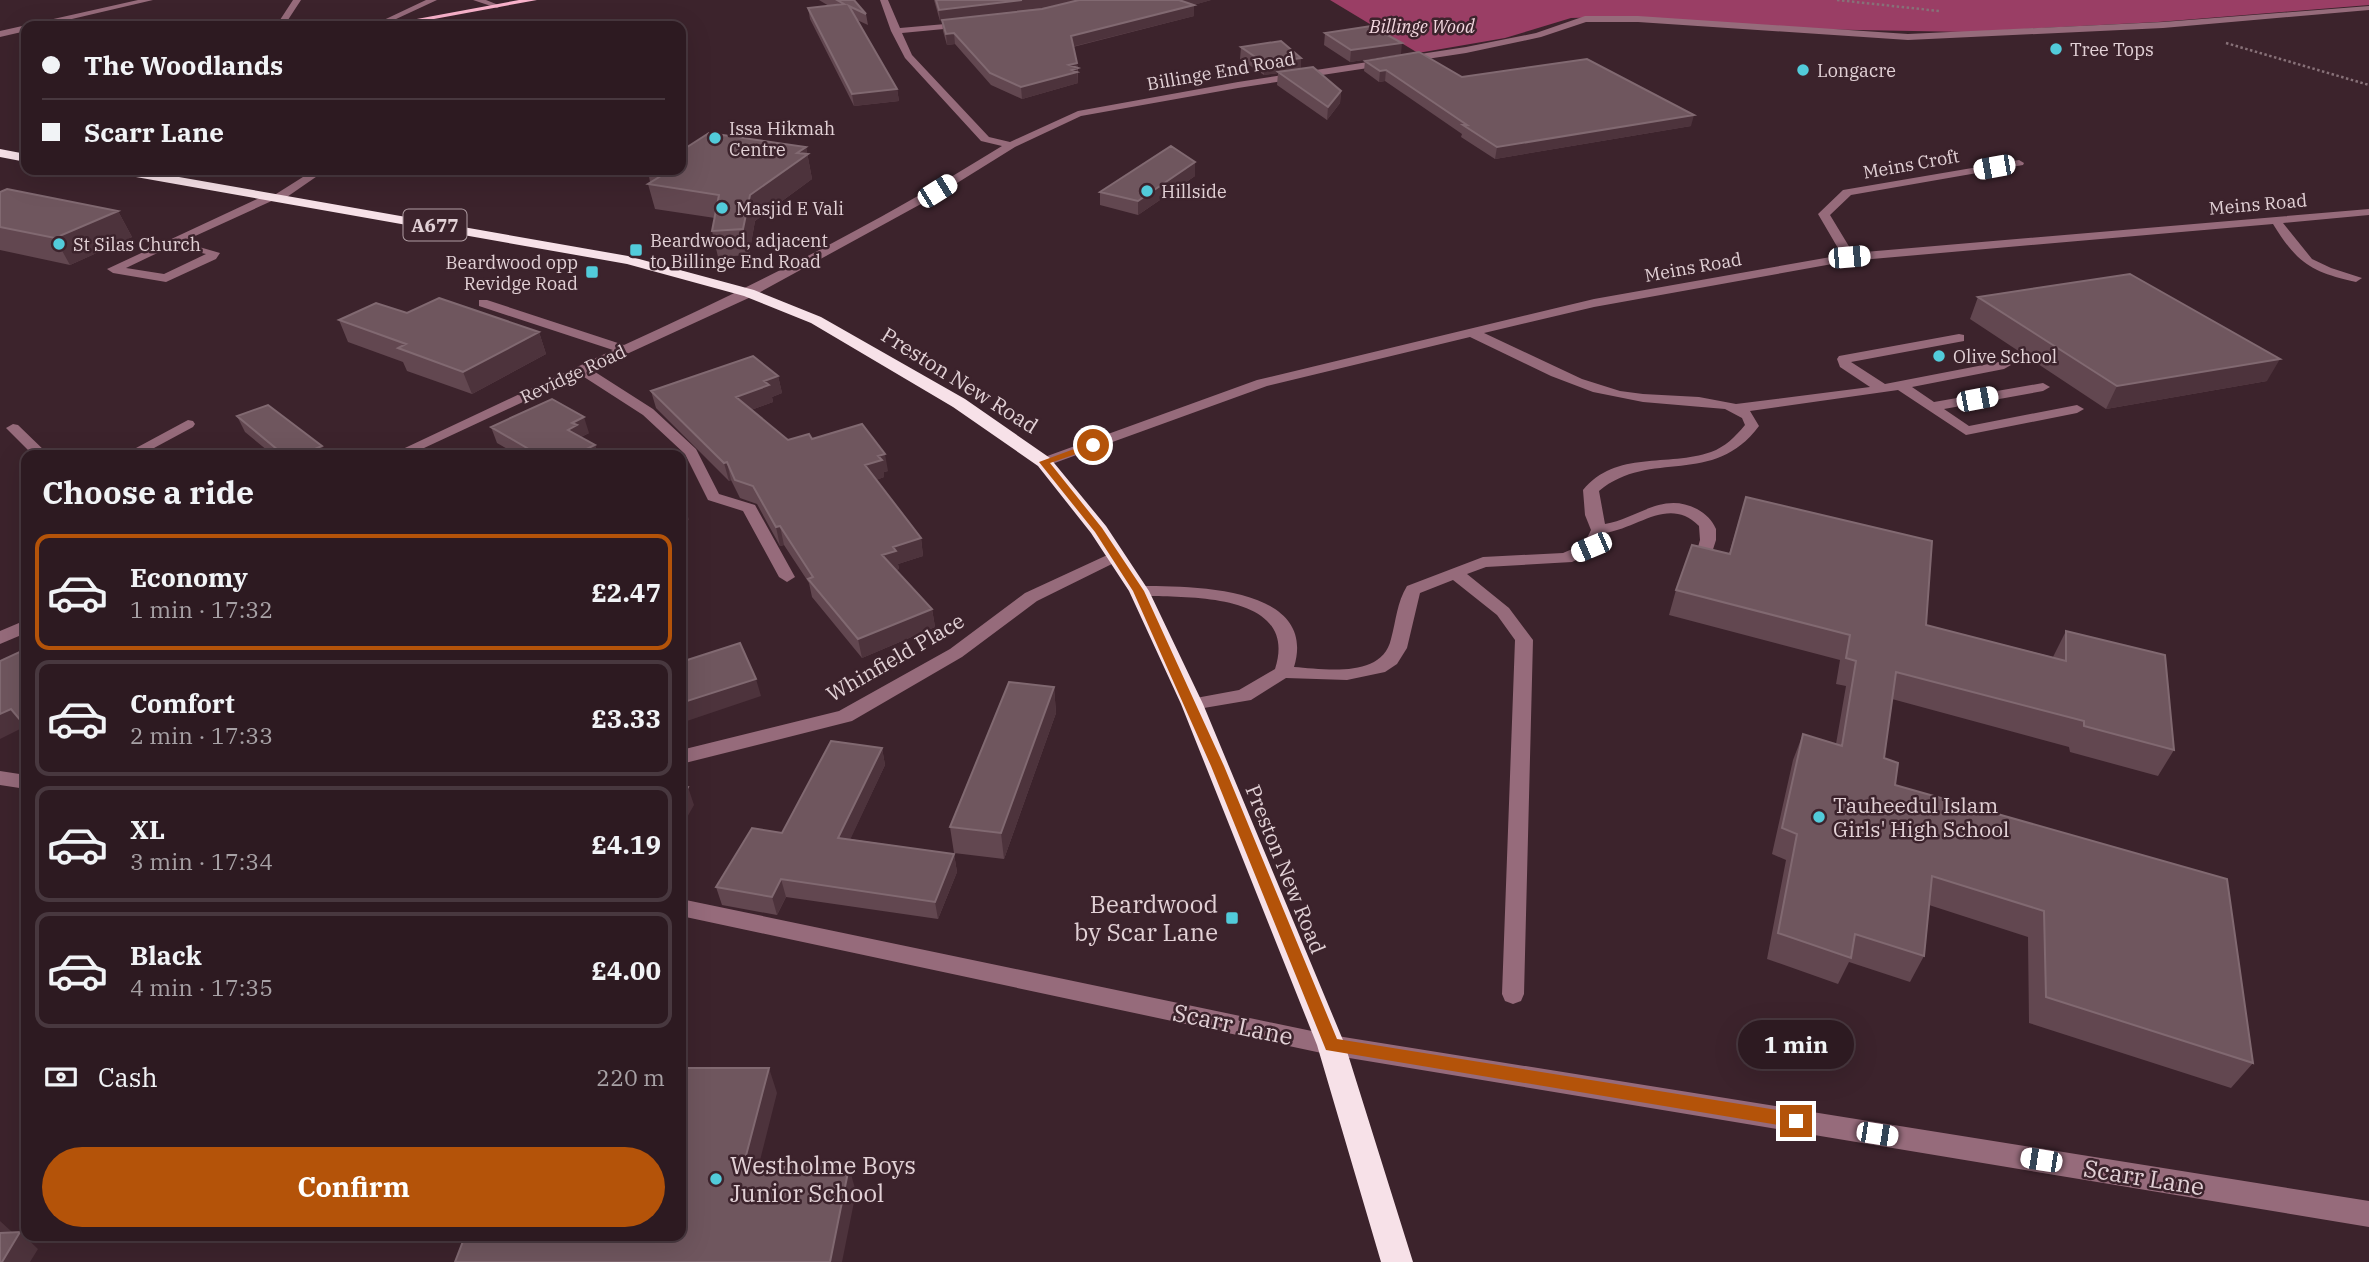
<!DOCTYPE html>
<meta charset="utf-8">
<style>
body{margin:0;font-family:"IBM Plex Serif",serif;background:#39272e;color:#f1f3f6;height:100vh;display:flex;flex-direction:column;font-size:26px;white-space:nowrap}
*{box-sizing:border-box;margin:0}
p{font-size:23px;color:#a7a1a5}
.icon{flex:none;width:38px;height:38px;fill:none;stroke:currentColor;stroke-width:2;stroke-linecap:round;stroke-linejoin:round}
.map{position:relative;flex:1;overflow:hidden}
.drawer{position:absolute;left:21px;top:450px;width:665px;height:791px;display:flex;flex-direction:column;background:#2d1a21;border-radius:14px;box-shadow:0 7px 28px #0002,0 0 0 2px #48383f}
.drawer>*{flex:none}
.top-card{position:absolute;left:21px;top:21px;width:665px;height:154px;border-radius:14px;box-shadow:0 7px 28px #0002,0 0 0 2px #48383f;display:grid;align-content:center;height:154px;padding:0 21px;background:#2d1a21}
.end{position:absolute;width:32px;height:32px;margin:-16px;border:9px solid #b45309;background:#fff;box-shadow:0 0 0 4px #fff}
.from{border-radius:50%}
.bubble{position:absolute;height:49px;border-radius:24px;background:#2d1a21;box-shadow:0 7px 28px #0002,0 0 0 2px #48383f;font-size:23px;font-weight:800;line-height:49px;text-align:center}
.car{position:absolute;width:21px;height:42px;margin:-21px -10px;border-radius:9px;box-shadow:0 0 5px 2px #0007;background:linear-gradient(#fff 24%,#345 0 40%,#fff 0 76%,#345 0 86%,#fff 0)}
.top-card b{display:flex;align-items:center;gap:24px;height:66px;font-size:26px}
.top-card b+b{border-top:2px solid #48383f}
.top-card i{width:18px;height:18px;background:#f1f3f6}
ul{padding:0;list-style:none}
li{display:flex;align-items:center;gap:21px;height:116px;margin:0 14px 10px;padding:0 7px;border:4px solid #48383f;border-radius:14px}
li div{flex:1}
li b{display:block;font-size:26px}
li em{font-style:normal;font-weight:800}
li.active{border-color:#b45309}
li>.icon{width:63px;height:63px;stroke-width:1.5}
h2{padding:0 21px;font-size:32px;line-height:84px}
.pay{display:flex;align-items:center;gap:18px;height:77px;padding:0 21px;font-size:26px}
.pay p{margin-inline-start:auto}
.cta{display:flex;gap:14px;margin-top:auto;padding:14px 21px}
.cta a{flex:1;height:80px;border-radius:42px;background:#b45309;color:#fff;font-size:28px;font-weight:800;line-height:80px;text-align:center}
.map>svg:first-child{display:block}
.forest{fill:#9a3e65}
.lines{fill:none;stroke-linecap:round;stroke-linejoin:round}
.path{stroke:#877178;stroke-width:2.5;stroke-dasharray:2.5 2.5;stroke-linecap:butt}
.minor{fill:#966b7b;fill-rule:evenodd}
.major{fill:#f8b1ca;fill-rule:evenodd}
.highway{fill:#f7e1e8;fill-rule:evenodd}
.wall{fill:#624750}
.shaded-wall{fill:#4d333c}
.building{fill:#6f565e;stroke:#816971;stroke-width:2}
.route{fill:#b45309}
.poi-dot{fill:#52cbda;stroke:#3c232c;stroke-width:2.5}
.labels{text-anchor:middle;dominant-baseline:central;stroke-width:5;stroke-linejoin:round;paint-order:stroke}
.far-park-label{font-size:18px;font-style:italic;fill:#f2d7df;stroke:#3c232c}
.far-poi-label{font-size:18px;fill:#e2d1d6;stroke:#3c232c;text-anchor:start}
.far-street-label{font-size:18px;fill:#e2d1d6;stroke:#3c232c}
.shield{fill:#3c232c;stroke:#b09da3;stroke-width:2}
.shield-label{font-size:19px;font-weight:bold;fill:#e2d1d6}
.street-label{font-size:21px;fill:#e2d1d6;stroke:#3c232c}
.poi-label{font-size:21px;fill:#e2d1d6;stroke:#3c232c;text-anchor:start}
.near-poi-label{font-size:24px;fill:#e2d1d6;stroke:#3c232c;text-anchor:end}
.near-street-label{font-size:24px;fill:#e2d1d6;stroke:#3c232c}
</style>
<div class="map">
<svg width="2369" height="1262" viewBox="0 0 2369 1262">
<rect width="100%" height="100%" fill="#3c232c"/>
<!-- forest -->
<path class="forest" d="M1330,0H2369V5L2158,22L1967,32L1805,29L1606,17L1571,18L1505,38L1418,53Z"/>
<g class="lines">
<!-- path -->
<path class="path" d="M1837,0L1939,11
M2226,43L2369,85"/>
<!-- minor -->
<path class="minor" d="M138,0H153L42,26H26V31L0,37V31Z
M293,0H301L284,26H276Z
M426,0H437L381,26H371Z
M473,0H486L501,6L497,8Z
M880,0H888L900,28L968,22L965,27L902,33L912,55L989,137L1010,142L1078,111L1238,82L1466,47L1536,33L1585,16H1638L1908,34L2163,22L2369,6V10L2163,28L1908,40L1638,22H1586L1541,37L1466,53L1238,88L1081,116L1015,147L941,193L753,296L592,370L653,409L696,449L719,494L755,505L795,577L787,582L779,577L743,511L708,500L685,454L643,415L581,375L409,455H390L613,350L479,306V300H487L624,345C754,286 881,221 1002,146L981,141L905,58L891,31Z
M2019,160L2024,163L2023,165L1851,195L1830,215L1853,253L2369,209V215L2283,223L2312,259L2331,268L2362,278L2356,282C2311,272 2297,263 2273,224L1849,261L1594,307L1484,333L1582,379L1620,391L1643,394L1699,397L1736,404L1870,387L1840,367L1837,359L1839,356L1959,334L1964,335V341L1851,362L1885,384L2004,361L2011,365L2004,369L1912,387L1934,402L2043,383L2050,387L2043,391L1944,409L1969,426L2077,405L2084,409L2077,413L1966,435L1898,390L1750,411L1759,426C1713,488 1651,448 1599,491L1605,524C1637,519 1662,491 1697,509C1706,514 1712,520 1716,529V540L1708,565L1702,566L1694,561L1700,540L1699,526C1669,496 1639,528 1605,533L1597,550L1572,562L1486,567L1467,574L1509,608L1533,640L1524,994L1521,1001L1513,1004L1505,1001L1502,994L1515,640L1497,615L1453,580L1420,593L1407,648L1397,664L1385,672L1347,680L1286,678L1251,700L1192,710L1185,708L1183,704L1185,700L1239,690L1275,669C1300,592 1186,597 1139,596L1131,591L1139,586C1188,586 1319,585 1294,667C1324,669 1382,679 1391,639C1396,621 1397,602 1407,586L1483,557L1563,553L1584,544L1591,530L1585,515L1583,490C1616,450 1668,467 1711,452C1725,447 1735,437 1745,425L1742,418L1725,409L1643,402L1593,392L1551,376L1470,337L1267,386L1049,465L1044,466L1037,462L1039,459L1257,380L1594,299L1842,255L1818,214L1843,190Z
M314,170H326L284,199H276L182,242L220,253L216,259L166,282L113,273L107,269L268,194H276ZM172,246L206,254L164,274L126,268Z
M188,420L193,421L195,424L193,427L141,455H123Z
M13,424L18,425L49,455H33L6,428Z
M1116,551L1122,553L1124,556L1122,559L1037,601L962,657L852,721L681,764V750L839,711L950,649L1025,593Z
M26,620V633L0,644V631Z
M0,771L26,775V789L0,785Z
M681,899L1331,1035L2369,1201V1227L1331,1055L681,916Z"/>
<!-- major -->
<path class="major" d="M519,0H537L396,26H379Z"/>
<!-- highway -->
<path class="highway" d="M0,149L26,154V162L0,157Z
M113,170H139L628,256L754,290L821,317L965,399L1050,458L1106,526L1149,591L1203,704L1345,1045L1413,1262H1381L1317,1045L1181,704L1129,591L1091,533L1038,466L953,407L811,323L744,296L627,264L119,174Z"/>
</g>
<!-- wall -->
<path class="wall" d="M819,0H854L866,14L868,25L857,20L897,89L899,101L854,106L810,19L808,8L829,6Z
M934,0H1211L1193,5L1194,16L1073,47L1078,68V83L1022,99L991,85L955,44L947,45L943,31L942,20L940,21Z
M1325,33L1401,54L1350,62L1324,45Z
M1241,47L1301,69L1341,91L1340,103L1327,120L1277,85L1278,73L1264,75L1240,59Z
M1365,61L1462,77L1691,126L1495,159L1461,137L1462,134L1385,81L1379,82L1364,71Z
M806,147L812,179L755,221L749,255L718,257L712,231L715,218L655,209L648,184L650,182L648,171Z
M1195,162V176L1138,215L1100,205V192Z
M0,192L118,211L132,237L70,265L0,250Z
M1978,297L2267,381L2106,409L1970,319Z
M407,313L539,332L546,354L472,394L407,371L403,362L348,342L339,320Z
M778,376L782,393L772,397L773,402L751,410L788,440L812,439L888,471L884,472V477L876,480L921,538L923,556L898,564L899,569L896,570L932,609L935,627L862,658L812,597L809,583L784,545L780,546L757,504L740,498L731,480L729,481L656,408L651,391Z
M237,416L326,455H273L245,432Z
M491,427L589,433L581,437L595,445L598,455H518L497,443Z
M1746,497L1926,625L2053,657L2066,631L2174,750L2158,776L2070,752L2069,747L1892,699L1884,758L1895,785L2253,1063L2231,1088L2029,1023L2028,937L1929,905L1924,956L1910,982L1849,962L1838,984L1767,959L1786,860L1772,854L1793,760L1803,734L1836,744L1846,686L1836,684L1840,660L1669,615L1676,590L1729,554Z
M1054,687L1056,713L1004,859L954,853L950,827Z
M882,748L885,765L850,839L954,854L957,872L938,919L786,897L777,915L722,905L716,887L782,833Z"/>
<!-- shaded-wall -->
<path class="shaded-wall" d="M1022,0H1083L1042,8L940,21L939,10Z
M1177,0H1211L1187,7L1194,5V16L1071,47V36Z
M954,33L955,44L947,45L946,34Z
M1402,43L1401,54L1350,62L1351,50Z
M1301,58V70L1264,75V63Z
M1077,63L1078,83L1022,99L1021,87L1069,65Z
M1386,70L1385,81L1379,82L1380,71Z
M897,89L899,101L854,106L852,94Z
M1341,91L1340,103L1327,120L1328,107Z
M1694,115L1691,126L1495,159L1497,147Z
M806,147L812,179L755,221L749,255L743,229L750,195L797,153Z
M1195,162V176L1138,215V201Z
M118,211L132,237L70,265L55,238Z
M539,332L546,354L472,394L463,372Z
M2280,359L2267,381L2106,409L2117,386Z
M778,376L782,393L772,397L773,402L740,414L736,397L764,381Z
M584,417L589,433L581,437L568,430L572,423Z
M595,445L598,455H574Z
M322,446L326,455H301Z
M885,454L888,471L884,472V477L868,483L865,465L878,456Z
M727,462L731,480L729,481L724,463Z
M684,503L689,520L681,522V504Z
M780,526L784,545L780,546L776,527Z
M921,538L923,556L898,564L899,569L885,574L882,555L893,547Z
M932,609L935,627L862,658L858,639Z
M756,679L761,696L681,723V703Z
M1054,687L1056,713L1004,859L1001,833Z
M11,709L24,727L0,739V714Z
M882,748L885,765L843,855L838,838Z
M688,787L694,805L681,828V800Z
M954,854L957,872L938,919L935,902Z
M781,879L786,897L777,915L772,897Z
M769,1068L777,1093L752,1192L743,1167Z
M849,1167L856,1192L842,1262H830Z
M0,1221L12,1232L0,1251Z
M20,1232L38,1249L30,1262H2Z"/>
<!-- building -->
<path class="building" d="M837,0H854L866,14L849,6L897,89L852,94L808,8L844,4Z
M936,0H1022L939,10Z
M1079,0H1179L1194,5L1071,36L1077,63L1069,65L1078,68L1072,70L1077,72L1021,87L990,73L954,33L946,34L942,20L1042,9Z
M1371,26L1402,43L1351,50L1325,33Z
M1281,41L1301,58L1264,63L1241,47Z
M1419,52L1462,77L1587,59L1694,115L1497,147L1463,125H1467L1386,70L1380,71L1365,61Z
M1313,67L1341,91L1328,107L1278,72Z
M709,133L806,147L797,153L808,154L750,195L743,229L712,231L719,195L648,184L664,174L648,171L650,170H681V151Z
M1171,146L1195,162L1138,201L1100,192Z
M7,189L118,211L55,238L0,227V192Z
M2130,274L2280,359L2117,386L1978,297Z
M439,298L539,332L463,372L398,348L406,344L339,320L376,303L407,313Z
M753,356L778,376L764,381L769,385L736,397L788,440L809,434L812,439L862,424L885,454L878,456L882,460L865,465L921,538L893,547L896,551L882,555L932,609L858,639L808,579L813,577L780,526L776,527L753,486L735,480L727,462L724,463L651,391Z
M552,399L584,417L572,423L577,425L568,430L595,445L574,455H539L491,427Z
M268,405L322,446L301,455H284L237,416Z
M1746,497L1932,541L1926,625L2066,661V631L2165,655L2174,750L2084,726V721L1896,672L1884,758L1898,763L1895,785L2227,879L2253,1063L2046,997L2044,911L1932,876L1924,956L1855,934L1851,958L1778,933L1797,834L1782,828L1803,734L1842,746L1856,661L1846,658L1850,635L1676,590L1692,545L1730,554Z
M740,643L756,679L681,703V662Z
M26,649V727L11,709L0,714V661Z
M1009,682L1054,687L1001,833L950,827Z
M831,741L882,748L838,838L954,854L935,902L781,879L772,897L716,887L752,828L782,833Z
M681,786L688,787L681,800Z
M681,1068H769L743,1167H849L830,1262H455L465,1236H681Z
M20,1232L2,1262H0V1233Z"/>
<!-- route -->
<path class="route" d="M1093,442L1097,445L1096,447L1050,463L1102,528L1144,591L1224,766L1337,1039L1796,1113L1801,1115L1804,1121L1801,1126L1796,1128L1326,1050L1211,766L1133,591L1095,532L1039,462Z"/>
<!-- markers -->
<g class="poi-dot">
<circle cx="2056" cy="49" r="7"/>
<circle cx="1803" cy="70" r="7"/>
<circle cx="715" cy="138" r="7"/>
<circle cx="1147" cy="191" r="7"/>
<circle cx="722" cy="208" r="7"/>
<circle cx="59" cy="244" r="7"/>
<rect x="629" y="243" width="14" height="14" rx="3.5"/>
<rect x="585" y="265" width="14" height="14" rx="3.5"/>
<circle cx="1939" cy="356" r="7"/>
<circle cx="1819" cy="817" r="7"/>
<rect x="1225" y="911" width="14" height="14" rx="3.5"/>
<circle cx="716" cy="1179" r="7"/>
</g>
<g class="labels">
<!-- far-park labels -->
<g class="far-park-label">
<text x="1422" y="26">Billinge Wood</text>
</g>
<!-- far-poi labels -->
<g class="far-poi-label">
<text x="2070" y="49">Tree Tops</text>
<text x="1817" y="70">Longacre</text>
<text x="729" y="128">Issa Hikmah<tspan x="729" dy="21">Centre</tspan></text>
<text x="1161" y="191">Hillside</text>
<text x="736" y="208">Masjid E Vali</text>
<text x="650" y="240">Beardwood, adjacent<tspan x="650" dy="21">to Billinge End Road</tspan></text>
<text x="73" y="244">St Silas Church</text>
<text x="578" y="262" text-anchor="end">Beardwood opp<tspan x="578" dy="21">Revidge Road</tspan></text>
<text x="1953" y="356">Olive School</text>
</g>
<!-- far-street labels -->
<g class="far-street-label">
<text transform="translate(1221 71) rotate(-10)">Billinge End Road</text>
<text transform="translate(1911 164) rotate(-10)">Meins Croft</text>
<text transform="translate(2258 204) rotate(-5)">Meins Road</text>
<text transform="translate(1693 267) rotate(-10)">Meins Road</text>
<text transform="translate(573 374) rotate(-25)">Revidge Road</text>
</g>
<!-- shield labels -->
<rect class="shield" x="403.5" y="209.5" width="63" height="31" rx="5"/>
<g class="shield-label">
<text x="435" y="225">A677</text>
</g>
<!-- street labels -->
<g class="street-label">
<text transform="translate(960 380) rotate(32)">Preston New Road</text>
<text transform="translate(895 657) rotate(-30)">Whinfield Place</text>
<text transform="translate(1286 869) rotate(68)">Preston New Road</text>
</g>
<!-- poi labels -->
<g class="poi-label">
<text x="1833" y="805">Tauheedul Islam<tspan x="1833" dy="24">Girls' High School</tspan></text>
</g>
<!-- near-poi labels -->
<g class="near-poi-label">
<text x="1218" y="904">Beardwood<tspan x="1218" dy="28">by Scar Lane</tspan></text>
<text x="730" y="1165" text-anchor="start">Westholme Boys<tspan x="730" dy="28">Junior School</tspan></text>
</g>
<!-- near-street labels -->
<g class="near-street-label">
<text transform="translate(1233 1024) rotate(12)">Scarr Lane</text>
<text transform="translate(2144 1177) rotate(9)">Scarr Lane</text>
</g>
</g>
</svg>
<i class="end from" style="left:1093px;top:445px"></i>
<i class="end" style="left:1796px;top:1121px"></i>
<div class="bubble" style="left:1738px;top:1020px;width:116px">1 min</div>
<i class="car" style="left:1994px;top:167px;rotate:260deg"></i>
<i class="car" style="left:937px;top:191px;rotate:58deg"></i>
<i class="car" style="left:1849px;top:257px;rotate:85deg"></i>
<i class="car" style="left:1977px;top:399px;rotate:79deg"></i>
<i class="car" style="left:1591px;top:547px;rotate:247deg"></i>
<i class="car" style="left:1877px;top:1134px;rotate:99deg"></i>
<i class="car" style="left:2041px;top:1160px;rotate:279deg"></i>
<div class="top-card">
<b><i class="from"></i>The Woodlands</b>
<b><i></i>Scarr Lane</b>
</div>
<section class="drawer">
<h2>Choose a ride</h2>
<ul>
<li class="active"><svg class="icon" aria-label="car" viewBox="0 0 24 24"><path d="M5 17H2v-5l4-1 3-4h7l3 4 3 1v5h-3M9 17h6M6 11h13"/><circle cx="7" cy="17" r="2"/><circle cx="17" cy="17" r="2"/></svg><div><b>Economy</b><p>1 min · 17:32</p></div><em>£2.47</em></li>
<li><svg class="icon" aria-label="car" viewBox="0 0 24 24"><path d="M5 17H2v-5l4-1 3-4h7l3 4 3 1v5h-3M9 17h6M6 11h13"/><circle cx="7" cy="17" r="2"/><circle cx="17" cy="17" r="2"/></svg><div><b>Comfort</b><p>2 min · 17:33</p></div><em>£3.33</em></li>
<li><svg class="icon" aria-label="car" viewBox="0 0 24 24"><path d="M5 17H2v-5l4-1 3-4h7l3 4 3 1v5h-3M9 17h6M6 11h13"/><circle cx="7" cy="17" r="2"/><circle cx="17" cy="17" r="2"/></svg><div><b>XL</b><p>3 min · 17:34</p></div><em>£4.19</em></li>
<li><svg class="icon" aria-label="car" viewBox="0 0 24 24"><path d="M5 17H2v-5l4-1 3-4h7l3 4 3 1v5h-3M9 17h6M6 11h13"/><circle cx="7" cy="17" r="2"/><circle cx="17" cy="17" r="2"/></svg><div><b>Black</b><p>4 min · 17:35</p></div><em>£4.00</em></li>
</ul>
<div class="pay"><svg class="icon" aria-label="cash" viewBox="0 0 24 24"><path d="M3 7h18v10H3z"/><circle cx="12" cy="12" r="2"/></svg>Cash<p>220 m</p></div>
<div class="cta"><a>Confirm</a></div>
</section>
</div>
